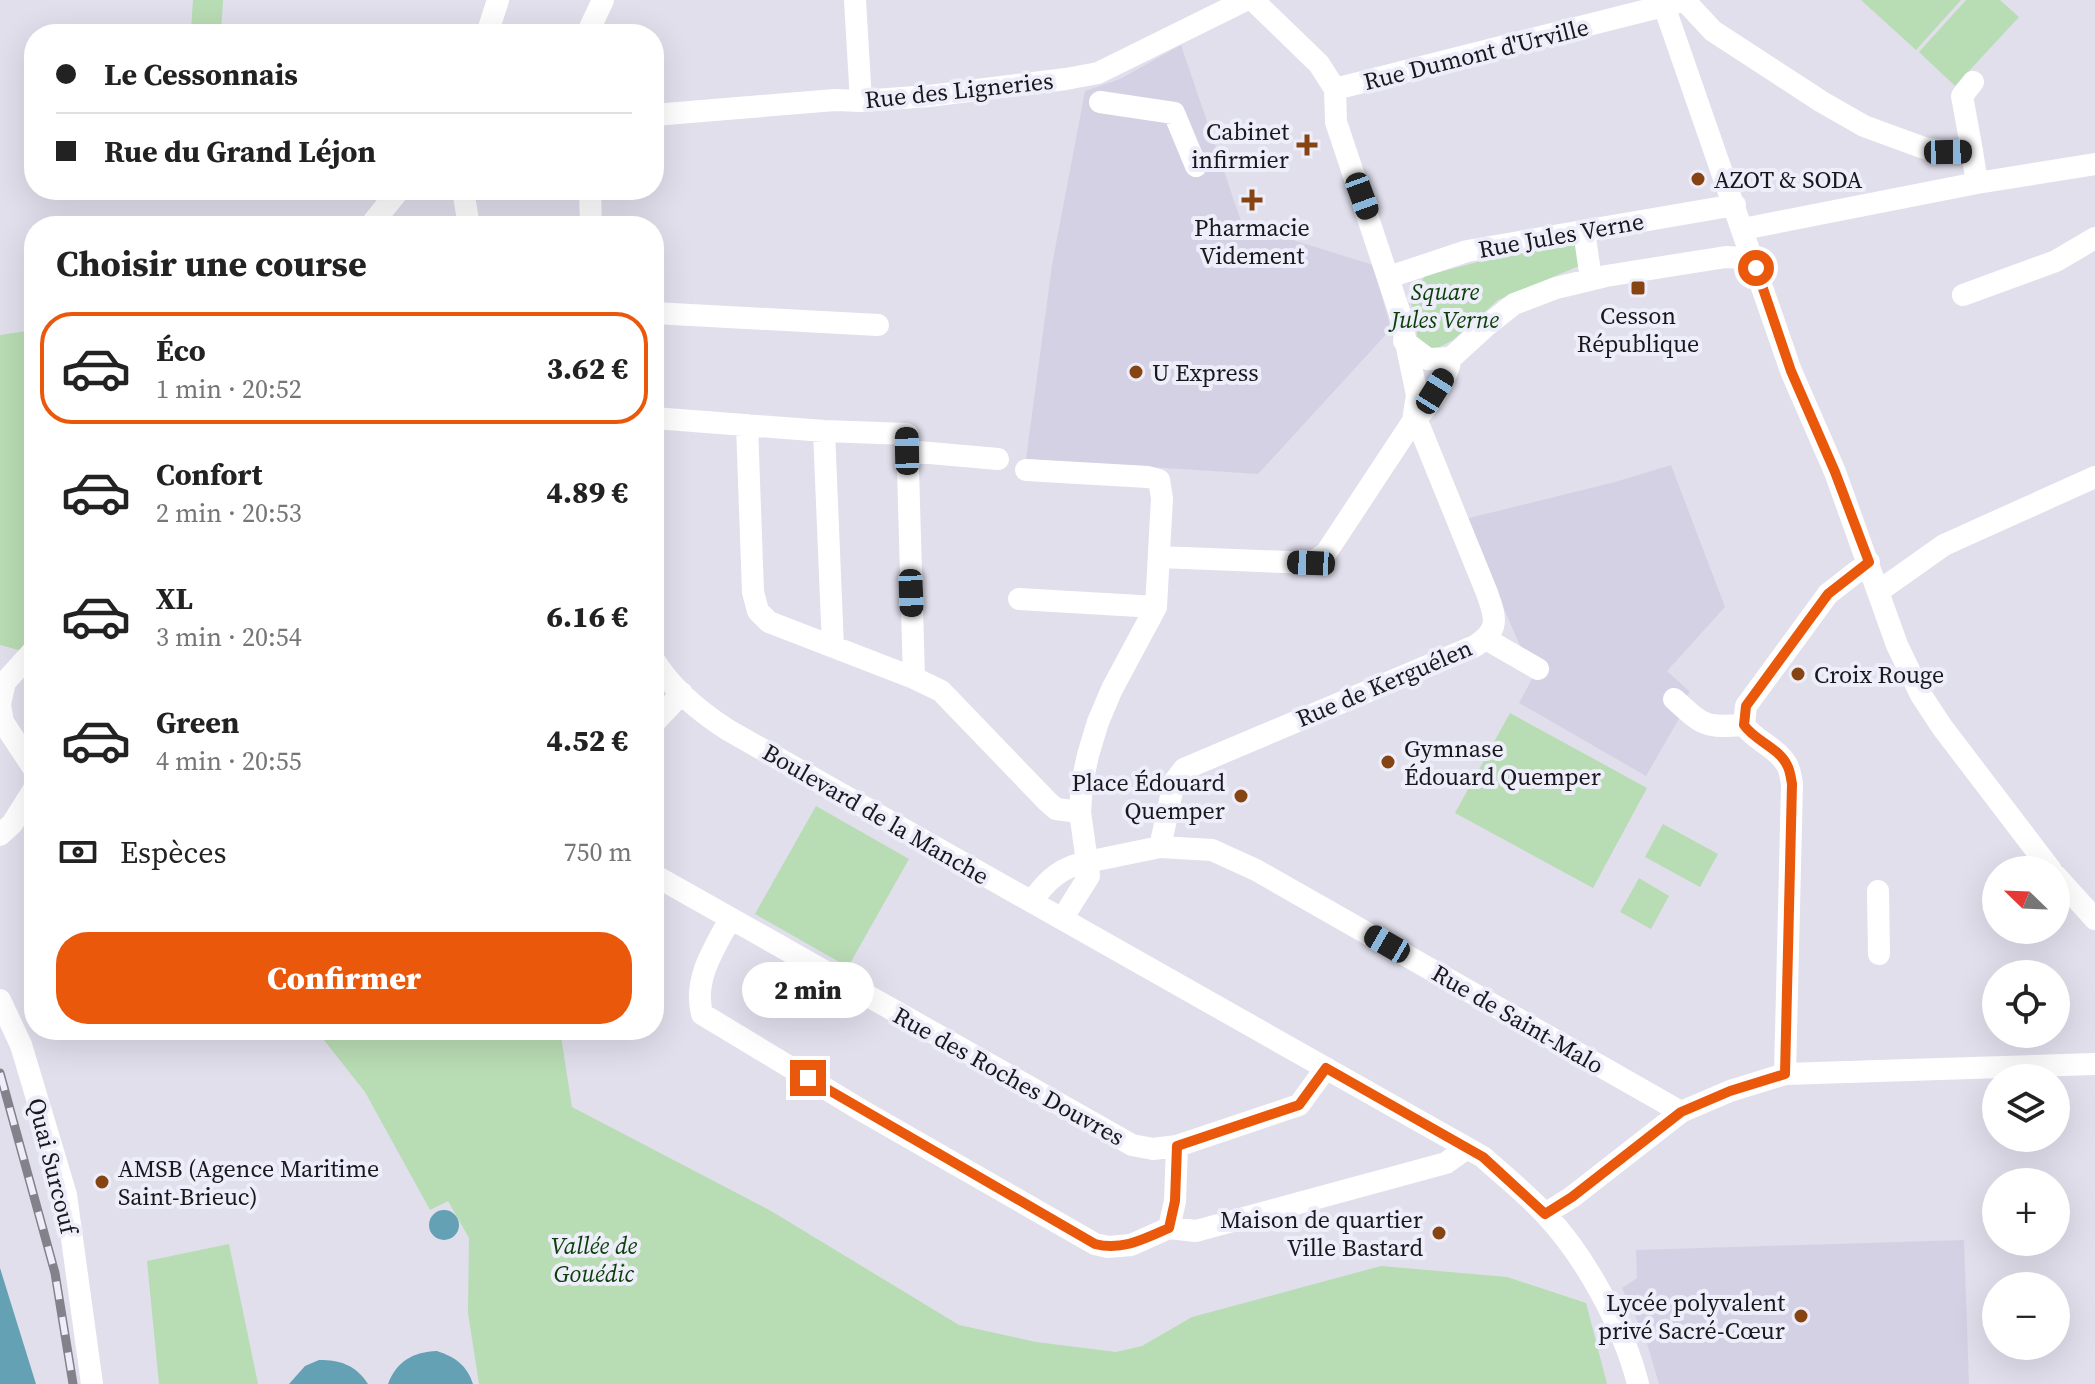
<!DOCTYPE html>
<html lang="fr">
<meta charset="utf-8">
<style>
body{margin:0;font-family:"Source Serif 4",serif;background:#f2f2f2;color:#222;height:100vh;display:flex;flex-direction:column;font-size:30px;white-space:nowrap}
*{box-sizing:border-box;margin:0}
p{font-size:26px;color:#767676}
.icon{flex:none;width:44px;height:44px;fill:none;stroke:currentColor;stroke-width:2;stroke-linecap:round;stroke-linejoin:round}
.map{position:relative;flex:1;overflow:hidden}
.sheet{position:absolute;left:24px;top:216px;width:640px;height:824px;display:flex;flex-direction:column;background:#fff;border-radius:32px;box-shadow:0 8px 32px #0002}
.sheet>*{flex:none}
.banner{position:absolute;left:24px;top:24px;width:640px;height:176px;border-radius:32px;box-shadow:0 8px 32px #0002;display:grid;align-content:center;height:176px;padding:0 32px;background:#fff}
.needle{width:52px;rotate:293deg}
.controls{position:absolute;left:1982px;top:856px;display:grid;gap:16px}
.controls a{display:grid;place-items:center;width:88px;height:88px;border-radius:50%;background:#fff;box-shadow:0 8px 32px #0002;font-size:40px}
.end{position:absolute;width:36px;height:36px;margin:-18px;border:10px solid #ea580c;background:#fff;box-shadow:0 0 0 4px #fff}
.from{border-radius:50%}
.bubble{position:absolute;height:56px;border-radius:28px;background:#fff;box-shadow:0 8px 32px #0002;font-size:26px;font-weight:800;line-height:56px;text-align:center}
.car{position:absolute;width:24px;height:48px;margin:-24px -12px;border-radius:10px;box-shadow:0 0 6px 2px #0007;background:linear-gradient(#222 24%,#8ab4d8 0 40%,#222 0 76%,#8ab4d8 0 86%,#222 0)}
.banner b{display:flex;align-items:center;gap:28px;height:76px;font-size:30px}
.banner b+b{border-top:2px solid #e0e0e0}
.banner i{width:20px;height:20px;background:#222}
ul{padding:0;list-style:none}
li{display:flex;align-items:center;gap:24px;height:112px;margin:0 16px 12px;padding:0 16px;border:4px solid transparent;border-radius:32px}
li div{flex:1}
li b{display:block;font-size:30px}
li em{font-style:normal;font-weight:800}
li.on{border-color:#ea580c}
li>.icon{width:72px;height:72px;stroke-width:1.5}
h2{padding:0 32px;font-size:36px;line-height:96px}
.pay{display:flex;align-items:center;gap:20px;height:88px;padding:0 32px;font-size:30px}
.pay p{margin-inline-start:auto}
.cta{display:flex;gap:16px;margin-top:auto;padding:16px 32px}
.cta a{flex:1;height:92px;border-radius:32px;background:#ea580c;color:#fff;font-size:32px;font-weight:800;line-height:92px;text-align:center}
.map>svg:first-child{display:block}
.built{fill:#d4d1e5}
.green{fill:#b8dcb4}
.water{fill:#64a1b4}
.lines{fill:none;stroke-linecap:round;stroke-linejoin:round}
.minor{stroke:#fff;stroke-width:22}
.rail-casing{stroke:#83828b;stroke-width:9}
.rail{stroke:#eeedfa;stroke-width:6;stroke-dasharray:18;stroke-linecap:butt}
.route{stroke:#ea580c;stroke-width:10}
.poi-dot{fill:#864412;stroke:#eeedfa;stroke-width:3}
.labels{text-anchor:middle;dominant-baseline:central;stroke-width:8;stroke-linejoin:round;paint-order:stroke}
.street-label{font-size:24px;fill:#19181d;stroke:#eeedfa}
.poi-label{font-size:24px;fill:#19181d;stroke:#eeedfa;text-anchor:start}
.park-label{font-size:24px;font-style:italic;fill:#093e06;stroke:#eeedfa}
</style>
<div class="map">
<svg width="2095" height="1384" viewBox="0 0 2095 1384">
<rect width="100%" height="100%" fill="#e1dfec"/>
<!-- built -->
<path class="built" d="M1181,45L1242,224L1373,265L1391,329L1258,474L1026,459L1052,265L1085,91L1120,79Z
M1671,465L1725,607L1667,671L1690,692L1684,699L1688,703L1646,776L1519,703L1541,662L1522,649L1518,641L1465,519L1615,482Z
M1964,1240L1969,1384H1659L1645,1337L1622,1288L1637,1278L1636,1250Z"/>
<!-- green -->
<path class="green" d="M193,0H223L221,32L191,30Z
M1861,0H1961L1916,50Z
M1966,0H2000L2019,17L1955,86L1919,52Z
M1578,245L1579,266L1498,300L1453,340L1434,350L1418,340L1410,297L1425,276L1511,253Z
M27,331L34,337V654L0,645V335Z
M1510,713L1647,788L1593,888L1455,813Z
M816,806L909,859L848,967L755,914Z
M1663,824L1718,854L1700,887L1645,857Z
M1639,878L1669,896L1651,929L1620,912Z
M316,1030H560L572,1107L771,1211L959,1325L1036,1342L1116,1352L1142,1346L1192,1317L1381,1266L1507,1277L1586,1303L1607,1384H479L468,1313L469,1238L448,1201L430,1210L365,1092Z
M229,1244L258,1384H159L147,1261Z"/>
<!-- water -->
<path class="water" d="M429 1225a15 15 0 1 1 30 0a15 15 0 1 1-30 0Z
M0,1268L36,1384H0Z
M437,1351C455,1357 467,1365 473,1384H388C397,1361 413,1352 437,1351Z
M319,1360C340,1360 356,1365 368,1384H289L305,1366Z"/>
<g class="lines">
<!-- minor -->
<path class="minor" d="M855,0L861,101
M1253,0L1319,64L1335,89L1336,122L1400,314L1417,395L1413,421
M1662,0L1791,371L1835,472L1897,645L1921,695L1942,727L2051,870
M1685,1L1713,31L1822,102L1864,126L1924,148L1948,152L1972,151L1977,183
M487,34L498,0
M587,34L603,0
M1335,89L1679,2
M1100,102L1174,113L1196,166
M654,115L835,100L861,101L929,96L1066,79L1098,73L1246,0
M1972,151L1962,96L1973,82
M463,190L469,226
M590,190L591,226
M370,226L399,190
M1743,229L1977,183L2095,164
M1584,231L1591,279
M1389,277L1467,251L1735,205
M1963,295L2056,261L2095,238
M654,313L878,325
M1404,341L1428,359L1451,358L1485,327L1514,304L1556,288L1606,276L1726,257L1743,258L1752,256
M654,418L824,431L907,434L914,678
M747,425L753,592L758,611L769,622L914,678L941,691L1047,801L1056,809L1080,812
M824,431L833,647
M907,451L998,459
M1026,470L1148,477L1159,480L1162,498L1156,607L1112,689L1098,722L1088,755L1082,783L1080,812L1087,862L1160,847L1212,850L1256,870L1681,1112
M1159,557L1311,563L1326,553L1413,421C1429,407 1447,379 1451,358
M1879,591L1944,545L2095,477
M1019,599L1156,607
M1486,639L1538,669
M654,660C672,689 700,712 728,730L1483,1157C1504,1176 1528,1195 1547,1216C1586,1258 1624,1328 1638,1384
M1674,699C1704,726 1704,728 1744,725
M0,704L5,682L34,650
M0,705L3,722L34,769
M654,723L682,693
M0,835L12,824L34,789
M1160,847L1174,782L1184,769L1475,646C1500,630 1496,618 1487,593L1420,428L1413,421
M654,875L1132,1145L1153,1149L1177,1146L1299,1105L1326,1068
M2056,876L2095,919
M1878,891L1879,954
M1032,902C1045,881 1063,866 1087,862L1089,876L1062,919
M730,919C714,949 693,979 702,1014L861,1110L1095,1244L1108,1247L1131,1245L1169,1228L1196,1231L1446,1163L1467,1148
M0,1000L21,1045L66,1195L92,1384
M1785,1074L1792,784C1791,778 1790,770 1787,765C1777,747 1755,741 1744,725L1746,706L1828,594L1869,562
M1545,1214L1572,1197L1681,1112L1730,1091L1785,1074L2095,1064
M1169,1228L1175,1201L1177,1146"/>
<!-- rail casing -->
<g class="rail-casing">
<path id="rail" d="M0,1073L55,1273L73,1384"/>
</g>
<!-- rail -->
<use href="#rail" class="rail"/>
</g>
<g class="lines">
<!-- route -->
<path class="route" d="M808,1078L1095,1244C1122,1251 1144,1239 1169,1228L1175,1201L1177,1146L1299,1105L1326,1068L1483,1157L1545,1214L1572,1197L1681,1112L1730,1091L1785,1074L1792,784C1791,778 1790,770 1787,765C1778,747 1755,741 1744,725L1746,706L1828,594L1869,562L1835,472L1791,371L1756,268"/>
</g>
<!-- markers -->
<g class="poi-dot">
<path d="M1303 133h8v8h8v8h-8v8h-8v-8h-8v-8h8z"/>
<circle cx="1698" cy="179" r="8"/>
<path d="M1248 188h8v8h8v8h-8v8h-8v-8h-8v-8h8z"/>
<rect x="1630" y="280" width="16" height="16" rx="4"/>
<circle cx="1136" cy="372" r="8"/>
<circle cx="1798" cy="674" r="8"/>
<circle cx="1388" cy="762" r="8"/>
<circle cx="1241" cy="796" r="8"/>
<circle cx="102" cy="1182" r="8"/>
<circle cx="1439" cy="1233" r="8"/>
<circle cx="1801" cy="1316" r="8"/>
</g>
<g class="labels">
<!-- street labels -->
<g class="street-label">
<text transform="translate(1476 54) rotate(-14)">Rue Dumont d'Urville</text>
<text transform="translate(959 90) rotate(-6)">Rue des Ligneries</text>
<text transform="translate(1561 235) rotate(-10)">Rue Jules Verne</text>
<text transform="translate(1384 683) rotate(-23)">Rue de Kerguélen</text>
<text transform="translate(876 814) rotate(30)">Boulevard de la Manche</text>
<text transform="translate(1518 1019) rotate(30)">Rue de Saint-Malo</text>
<text transform="translate(1009 1076) rotate(29)">Rue des Roches Douvres</text>
<text transform="translate(53 1166) rotate(76)">Quai Surcouf</text>
</g>
<!-- poi labels -->
<g class="poi-label">
<text x="1289" y="131" text-anchor="end">Cabinet<tspan x="1289" dy="28">infirmier</tspan></text>
<text x="1714" y="179">AZOT &amp; SODA</text>
<text x="1252" y="227" text-anchor="middle">Pharmacie<tspan x="1252" dy="28">Videment</tspan></text>
<text x="1638" y="315" text-anchor="middle">Cesson<tspan x="1638" dy="28">République</tspan></text>
<text x="1152" y="372">U Express</text>
<text x="1814" y="674">Croix Rouge</text>
<text x="1404" y="748">Gymnase<tspan x="1404" dy="28">Édouard Quemper</tspan></text>
<text x="1225" y="782" text-anchor="end">Place Édouard<tspan x="1225" dy="28">Quemper</tspan></text>
<text x="118" y="1168">AMSB (Agence Maritime<tspan x="118" dy="28">Saint-Brieuc)</tspan></text>
<text x="1423" y="1219" text-anchor="end">Maison de quartier<tspan x="1423" dy="28">Ville Bastard</tspan></text>
<text x="1785" y="1302" text-anchor="end">Lycée polyvalent<tspan x="1785" dy="28">privé Sacré-Cœur</tspan></text>
</g>
<!-- park labels -->
<g class="park-label">
<text x="1445" y="291">Square<tspan x="1445" dy="28">Jules Verne</tspan></text>
<text x="594" y="1245">Vallée de<tspan x="594" dy="28">Gouédic</tspan></text>
</g>
</g>
</svg>
<div class="controls">
<a><svg class="needle" viewBox="-14 -14 28 28"><path d="M0-13l5 13h-10z" fill="#e53935"/><path d="M0 13l5-13h-10z" fill="#767676"/></svg></a>
<a><svg class="icon" aria-label="locate" viewBox="0 0 24 24"><circle cx="12" cy="12" r="6"/><path d="M12 2v4M12 18v4M2 12h4M18 12h4"/></svg></a>
<a><svg class="icon" aria-label="layers" viewBox="0 0 24 24"><path d="M12 4l9 5-9 5-9-5zM3 14l9 5 9-5"/></svg></a>
<a>+</a>
<a>−</a>
</div>
<i class="end from" style="left:1756px;top:268px"></i>
<i class="end" style="left:808px;top:1078px"></i>
<div class="bubble" style="left:742px;top:962px;width:132px">2 min</div>
<i class="car" style="left:1948px;top:152px;rotate:89deg"></i>
<i class="car" style="left:1362px;top:196px;rotate:160deg"></i>
<i class="car" style="left:1435px;top:391px;rotate:32deg"></i>
<i class="car" style="left:907px;top:451px;rotate:359deg"></i>
<i class="car" style="left:1311px;top:563px;rotate:272deg"></i>
<i class="car" style="left:911px;top:593px;rotate:178deg"></i>
<i class="car" style="left:1387px;top:944px;rotate:300deg"></i>
<div class="banner">
<b><i class="from"></i>Le Cessonnais</b>
<b><i></i>Rue du Grand Léjon</b>
</div>
<section class="sheet">
<h2>Choisir une course</h2>
<ul>
<li class="on"><svg class="icon" aria-label="car" viewBox="0 0 24 24"><path d="M5 17H2v-5l4-1 3-4h7l3 4 3 1v5h-3M9 17h6M6 11h13"/><circle cx="7" cy="17" r="2"/><circle cx="17" cy="17" r="2"/></svg><div><b>Éco</b><p>1 min · 20:52</p></div><em>3.62 €</em></li>
<li><svg class="icon" aria-label="car" viewBox="0 0 24 24"><path d="M5 17H2v-5l4-1 3-4h7l3 4 3 1v5h-3M9 17h6M6 11h13"/><circle cx="7" cy="17" r="2"/><circle cx="17" cy="17" r="2"/></svg><div><b>Confort</b><p>2 min · 20:53</p></div><em>4.89 €</em></li>
<li><svg class="icon" aria-label="car" viewBox="0 0 24 24"><path d="M5 17H2v-5l4-1 3-4h7l3 4 3 1v5h-3M9 17h6M6 11h13"/><circle cx="7" cy="17" r="2"/><circle cx="17" cy="17" r="2"/></svg><div><b>XL</b><p>3 min · 20:54</p></div><em>6.16 €</em></li>
<li><svg class="icon" aria-label="car" viewBox="0 0 24 24"><path d="M5 17H2v-5l4-1 3-4h7l3 4 3 1v5h-3M9 17h6M6 11h13"/><circle cx="7" cy="17" r="2"/><circle cx="17" cy="17" r="2"/></svg><div><b>Green</b><p>4 min · 20:55</p></div><em>4.52 €</em></li>
</ul>
<div class="pay"><svg class="icon" aria-label="cash" viewBox="0 0 24 24"><path d="M3 7h18v10H3z"/><circle cx="12" cy="12" r="2"/></svg>Espèces<p>750 m</p></div>
<div class="cta"><a>Confirmer</a></div>
</section>
</div>
